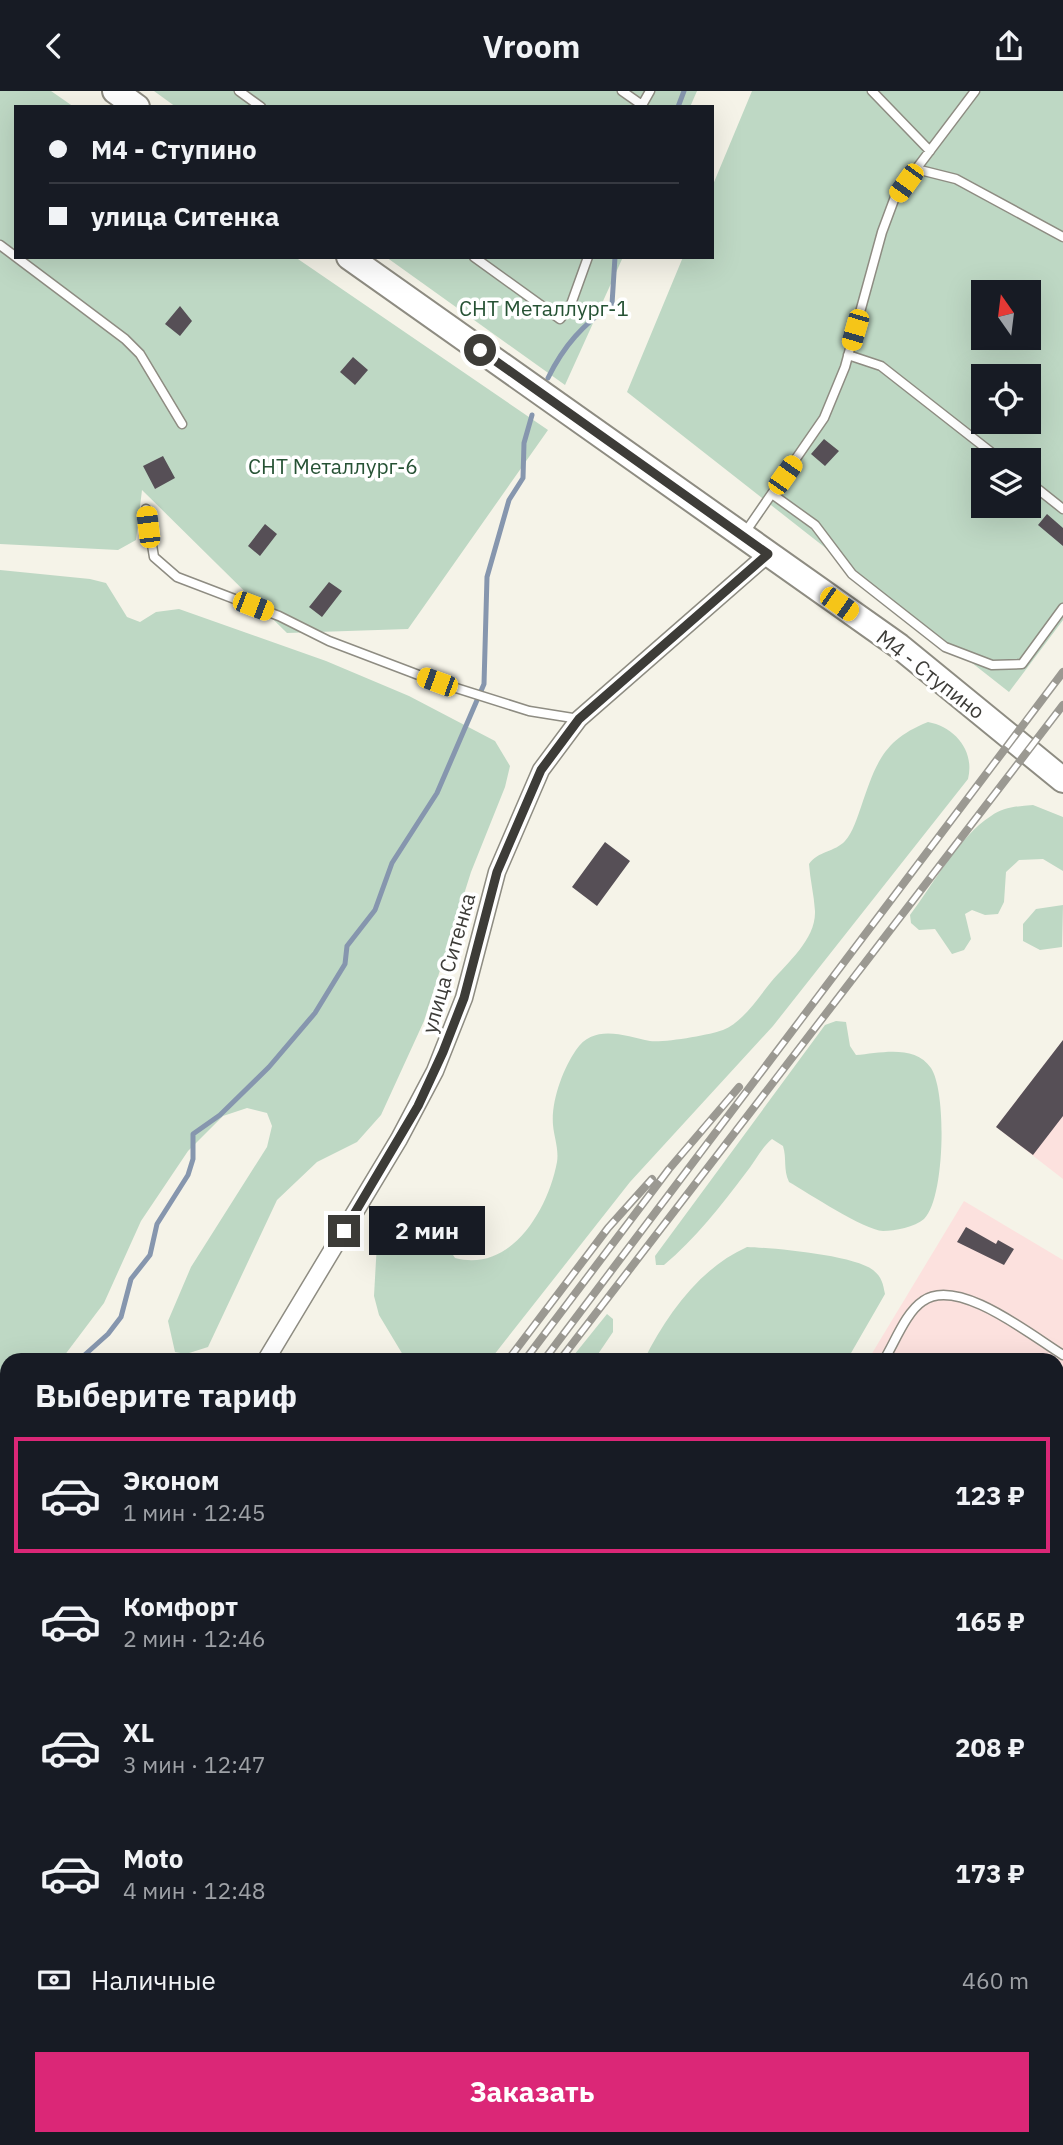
<!DOCTYPE html>
<html lang="ru">
<meta charset="utf-8">
<style>
body{margin:0;font-family:"IBM Plex Sans",sans-serif;background:#242831;color:#f1f3f6;height:100vh;display:flex;flex-direction:column;font-size:26px;white-space:nowrap}
*{box-sizing:border-box;margin:0}
p{font-size:23px;color:#9ea1a6}
.icon{flex:none;width:38px;height:38px;fill:none;stroke:currentColor;stroke-width:2;stroke-linecap:round;stroke-linejoin:round}
.map{position:relative;flex:1;overflow:hidden}
.details{position:absolute;left:0px;top:1262px;width:1064px;height:793px;display:flex;flex-direction:column;background:#171b24;border-radius:21px 21px 0 0;box-shadow:0 7px 28px #0002}
.details>*{flex:none}
.hud{position:absolute;left:14px;top:14px;width:700px;height:154px;border-radius:0px;box-shadow:0 7px 28px #0002;display:grid;align-content:center;height:154px;padding:0 35px;background:#171b24}
.needle{width:46px;rotate:346deg}
.tools{position:absolute;left:971px;top:189px;display:grid;gap:14px}
.tools a{display:grid;place-items:center;width:70px;height:70px;border-radius:0px;background:#171b24;box-shadow:0 7px 28px #0002;font-size:35px}
.end{position:absolute;width:32px;height:32px;margin:-16px;border:9px solid #3d3c38;background:#fff;box-shadow:0 0 0 4px #fff}
.from{border-radius:50%}
.bubble{position:absolute;height:49px;border-radius:0px;background:#171b24;box-shadow:0 7px 28px #0002;font-size:23px;font-weight:700;line-height:49px;text-align:center}
.car{position:absolute;width:21px;height:42px;margin:-21px -10px;border-radius:9px;box-shadow:0 0 5px 2px #0007;background:linear-gradient(#f5c518 24%,#345 0 40%,#f5c518 0 76%,#345 0 86%,#f5c518 0)}
.hud b{display:flex;align-items:center;gap:24px;height:66px;font-size:26px}
.hud b+b{border-top:2px solid #363941}
.hud i{width:18px;height:18px;background:#f1f3f6}
ul{padding:0;list-style:none}
li{display:flex;align-items:center;gap:21px;height:116px;margin:0 14px 10px;padding:0 21px;border:4px solid transparent;border-radius:0px}
li div{flex:1}
li b{display:block;font-size:26px}
li em{font-style:normal;font-weight:700}
li.active{border-color:#db2777}
li>.icon{width:63px;height:63px;stroke-width:1.5}
h2{padding:0 35px;font-size:32px;line-height:84px}
.pay{display:flex;align-items:center;gap:18px;height:77px;padding:0 35px;font-size:26px}
.pay p{margin-inline-start:auto}
.action{display:flex;gap:14px;margin-top:auto;padding:14px 35px}
.action a{flex:1;height:80px;border-radius:0px;background:#db2777;color:#fff;font-size:28px;font-weight:700;line-height:80px;text-align:center}
header{display:flex;justify-content:space-between;align-items:center;height:91px;padding:0 35px;background:#171b24;font-size:32px;font-weight:700}
.map>svg:first-child{display:block}
.industrial{fill:#fce1de}
.green{fill:#bed8c4;fill-rule:evenodd}
.lines{fill:none;stroke-linecap:round;stroke-linejoin:round}
.stream{stroke:#8696ae;stroke-width:5}
.building{fill:#564f56}
.lane-casing{stroke:#8e8c82;stroke-width:11}
.street-casing{stroke:#8e8c82;stroke-width:19}
.primary-casing{stroke:#8e8c82;stroke-width:28}
.lane{stroke:#fff;stroke-width:8}
.street{stroke:#fff;stroke-width:16}
.primary{stroke:#fff;stroke-width:24}
.rail-casing{stroke:#9b9992;stroke-width:8}
.rail{stroke:#fff;stroke-width:5;stroke-dasharray:16;stroke-linecap:butt}
.route{stroke:#3d3c38;stroke-width:9}
.labels{text-anchor:middle;dominant-baseline:central;stroke-width:7;stroke-linejoin:round;paint-order:stroke}
.park-label{font-size:21px;fill:#265234;stroke:#fff}
.street-label{font-size:21px;fill:#3d3c38;stroke:#fff}
</style>
<header><svg class="icon" aria-label="back" viewBox="0 0 24 24"><path d="M15 5l-7 7 7 7"/></svg>Vroom<svg class="icon" aria-label="share" viewBox="0 0 24 24"><path d="M12 15V3M7 8l5-5 5 5M5 13v7h14v-7"/></svg></header>
<div class="map">
<svg width="1063" height="2054" viewBox="0 0 1063 2054">
<rect width="100%" height="100%" fill="#f5f3e8"/>
<!-- industrial -->
<path class="industrial" d="M1063,949V1088L996,1036Z
M964,1110L1063,1169V1833L1057,1842V1269H868Z
M55,2048H172L167,2054H50Z"/>
<!-- green -->
<path class="green" d="M0,0H51L74,16H16V166H295L548,339L408,538L287,542L142,399L136,449L118,459L0,453Z
M154,0H697L690,16H176Z
M752,0H1063V529L1009,601L627,301L683,166H712V96ZM984,201H1029V247H984ZM984,285H1029V331H984ZM984,369H1029V415H984Z
M386,166H623L565,294Z
M0,479L90,488L106,492L127,526L140,531L156,521L179,518L326,570L409,605L495,650L510,675L505,696L471,781L424,930L381,1024L357,1051L317,1071L277,1109L208,1256L186,1263L175,1261L168,1230L191,1176L267,1056L272,1035L267,1022L247,1017L223,1025L188,1060L141,1130L104,1212L61,1269H7V1326L0,1329Z
M928,631C955,636 975,660 968,688L773,935L630,1091L490,1269H406L379,1224L374,1205L378,1134L393,1120L409,1117L434,1135L455,1167C511,1182 548,1119 557,1071C559,1058 554,1046 553,1034C551,1010 563,978 576,959C594,932 625,945 650,950C663,952 710,944 723,939C743,931 758,907 771,891C788,871 816,848 815,820C814,804 810,788 809,773C818,760 835,761 845,750C853,741 857,727 861,716C876,672 883,649 928,631Z
M1033,714L1063,726V780L1043,768L1019,769L1006,781L1004,811L998,823L985,824L972,819L965,823L971,848L964,859L952,863L935,838L919,839L911,832L910,824C932,795 960,744 991,725C1004,716 1018,715 1033,714Z
M1063,814L1062,856L1040,859L1023,850V833L1036,818Z
M836,930L846,931L850,955L856,964C880,962 915,953 931,977C947,1001 945,1108 924,1128C915,1136 895,1140 883,1140C864,1139 808,1102 789,1091C783,1078 787,1068 783,1055L772,1048C760,1058 755,1071 745,1083C721,1115 695,1148 664,1174H656L655,1165L825,934Z
M747,1156C774,1157 853,1164 873,1179C882,1186 883,1193 885,1203L847,1269H644C667,1223 700,1177 747,1156Z
M607,1223L613,1228V1241L594,1269H570Z
M7,1844V1916L0,1925V1853Z"/>
<g class="lines">
<!-- stream -->
<path class="stream" d="M678,16L684,0
M548,287C564,254 583,234 612,213L615,166
M79,1269L108,1243L121,1226L131,1188L150,1164L157,1133L188,1084L193,1068V1043L220,1024L269,976L315,922L345,873L347,855L375,819L392,772L437,702L484,593L487,486L509,409L523,387L524,352L532,324
M0,1345L7,1343"/>
</g>
<!-- building -->
<path class="building" d="M180,215L192,230L180,245L165,233Z
M353,266L368,279L355,294L340,281Z
M824,348L839,360L825,375L811,363Z
M163,365L175,387L155,398L143,375Z
M1047,423L1063,437V455L1038,434Z
M265,433L277,443L260,465L248,455Z
M329,491L342,500L322,526L309,516Z
M605,751L630,770L597,815L572,796Z
M1063,949V1025L1033,1064L996,1036Z
M966,1136L996,1153L998,1149L1014,1158L1004,1174L957,1151Z"/>
<g class="lines">
<!-- lane casing -->
<g class="lane-casing">
<path id="lane" d="M239,0L261,16
M622,0L642,14
M872,0L930,60
M641,16L650,0
M916,78L956,88L1063,146
M0,154L16,166
M16,166L125,248L140,263L182,333
M474,166L560,228L570,216L588,166
M848,264L881,275L1001,369
M1029,391L1063,418
M772,403L815,434L852,483L945,556L992,574L1022,573L1063,517
M146,418L154,466L177,486L279,525L329,550L437,591L529,620L579,628
M744,443L824,327L845,276L882,141L895,106L975,0
M884,1269C895,1251 906,1221 923,1210C958,1185 1032,1245 1063,1264
M1057,1630L1063,1634
M1057,1675H1063
M1057,1881L1063,1885
M175,2054H190"/>
</g>
<!-- street casing -->
<g class="street-casing">
<path id="street" d="M266,1269L399,1048L435,980L464,907L497,781L541,679L579,628L768,463
M0,1584L7,1576
M1057,2015L1063,2006
M1033,2054L1037,2048"/>
</g>
<!-- primary casing -->
<g class="primary-casing">
<path id="primary" d="M115,0L137,16
M349,166L899,555L1063,689"/>
</g>
<!-- lane -->
<use href="#lane" class="lane"/>
<!-- street -->
<use href="#street" class="street"/>
<!-- primary -->
<use href="#primary" class="primary"/>
<!-- rail casing -->
<g class="rail-casing">
<path id="rail" d="M508,1269L608,1137L652,1088
M525,1269L669,1078L739,996
M544,1269L1063,581
M560,1269L1063,614
M0,1941L7,1932
M0,1963L7,1954
M0,1989L7,1980
M0,2009L7,2000
M0,2032L7,2022
M359,2048L363,2054
M377,2048L381,2054
M0,2052L7,2042
M30,2054L35,2048
M46,2054L51,2048"/>
</g>
<!-- rail -->
<use href="#rail" class="rail"/>
</g>
<g class="lines">
<!-- route -->
<path class="route" d="M344,1140L418,1015L443,961L464,907L497,781L541,679L579,628L768,463L480,259"/>
</g>
<g class="labels">
<!-- park labels -->
<g class="park-label">
<text x="544" y="217">СНТ Металлург-1</text>
<text x="333" y="375">СНТ Металлург-6</text>
</g>
<!-- street labels -->
<g class="street-label">
<text transform="translate(931 583) rotate(38)">М4 - Ступино</text>
<text transform="translate(448 872) rotate(-74)">улица Ситенка</text>
</g>
</g>
</svg>
<div class="tools">
<a><svg class="needle" viewBox="-14 -14 28 28"><path d="M0-13l5 13h-10z" fill="#e53935"/><path d="M0 13l5-13h-10z" fill="#9ea1a6"/></svg></a>
<a><svg class="icon" aria-label="locate" viewBox="0 0 24 24"><circle cx="12" cy="12" r="6"/><path d="M12 2v4M12 18v4M2 12h4M18 12h4"/></svg></a>
<a><svg class="icon" aria-label="layers" viewBox="0 0 24 24"><path d="M12 4l9 5-9 5-9-5zM3 14l9 5 9-5"/></svg></a>
</div>
<i class="end from" style="left:480px;top:259px"></i>
<i class="end" style="left:344px;top:1140px"></i>
<div class="bubble" style="left:369px;top:1115px;width:116px">2 мин</div>
<i class="car" style="left:906px;top:92px;rotate:216deg"></i>
<i class="car" style="left:855px;top:239px;rotate:196deg"></i>
<i class="car" style="left:785px;top:384px;rotate:35deg"></i>
<i class="car" style="left:148px;top:436px;rotate:353deg"></i>
<i class="car" style="left:839px;top:513px;rotate:125deg"></i>
<i class="car" style="left:253px;top:515px;rotate:111deg"></i>
<i class="car" style="left:437px;top:591px;rotate:290deg"></i>
<div class="hud">
<b><i class="from"></i>М4 - Ступино</b>
<b><i></i>улица Ситенка</b>
</div>
<section class="details">
<h2>Выберите тариф</h2>
<ul>
<li class="active"><svg class="icon" aria-label="car" viewBox="0 0 24 24"><path d="M5 17H2v-5l4-1 3-4h7l3 4 3 1v5h-3M9 17h6M6 11h13"/><circle cx="7" cy="17" r="2"/><circle cx="17" cy="17" r="2"/></svg><div><b>Эконом</b><p>1 мин · 12:45</p></div><em>123 ₽</em></li>
<li><svg class="icon" aria-label="car" viewBox="0 0 24 24"><path d="M5 17H2v-5l4-1 3-4h7l3 4 3 1v5h-3M9 17h6M6 11h13"/><circle cx="7" cy="17" r="2"/><circle cx="17" cy="17" r="2"/></svg><div><b>Комфорт</b><p>2 мин · 12:46</p></div><em>165 ₽</em></li>
<li><svg class="icon" aria-label="car" viewBox="0 0 24 24"><path d="M5 17H2v-5l4-1 3-4h7l3 4 3 1v5h-3M9 17h6M6 11h13"/><circle cx="7" cy="17" r="2"/><circle cx="17" cy="17" r="2"/></svg><div><b>XL</b><p>3 мин · 12:47</p></div><em>208 ₽</em></li>
<li><svg class="icon" aria-label="car" viewBox="0 0 24 24"><path d="M5 17H2v-5l4-1 3-4h7l3 4 3 1v5h-3M9 17h6M6 11h13"/><circle cx="7" cy="17" r="2"/><circle cx="17" cy="17" r="2"/></svg><div><b>Moto</b><p>4 мин · 12:48</p></div><em>173 ₽</em></li>
</ul>
<div class="pay"><svg class="icon" aria-label="cash" viewBox="0 0 24 24"><path d="M3 7h18v10H3z"/><circle cx="12" cy="12" r="2"/></svg>Наличные<p>460 m</p></div>
<div class="action"><a>Заказать</a></div>
</section>
</div>
